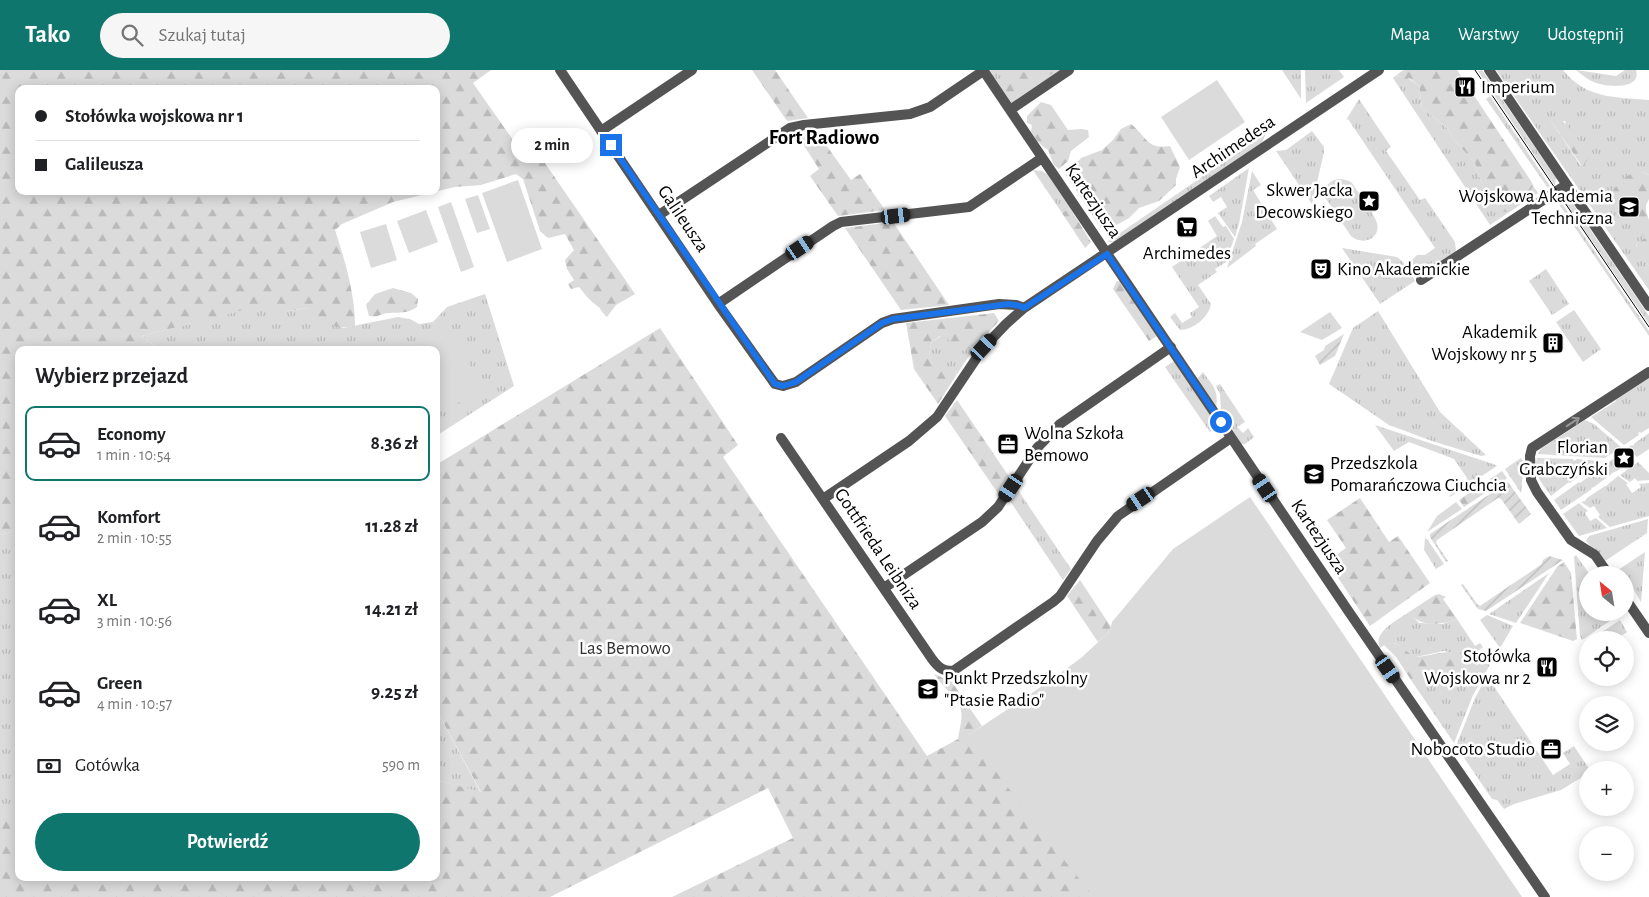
<!DOCTYPE html>
<html lang="pl">
<meta charset="utf-8">
<style>
body{margin:0;font-family:"Alegreya Sans",sans-serif;background:#f6f6f6;color:#202124;height:100vh;display:flex;flex-direction:column;font-size:19px;white-space:nowrap}
*{box-sizing:border-box;margin:0}
p{font-size:16px;color:#757577}
.icon{flex:none;width:28px;height:28px;fill:none;stroke:currentColor;stroke-width:2;stroke-linecap:round;stroke-linejoin:round}
.map{position:relative;flex:1;overflow:hidden}
.panel{position:absolute;left:15px;top:276px;width:425px;height:535px;display:flex;flex-direction:column;background:#fff;border-radius:10px;box-shadow:0 2px 12px #0003}
.panel>*{flex:none}
.guide{position:absolute;left:15px;top:15px;width:425px;height:110px;border-radius:10px;box-shadow:0 2px 12px #0003;display:grid;align-content:center;height:110px;padding:0 20px;background:#fff}
.needle{width:32px;rotate:330deg}
.fabs{position:absolute;left:1579px;top:496px;display:grid;gap:10px}
.fabs a{display:grid;place-items:center;width:55px;height:55px;border-radius:50%;background:#fff;box-shadow:0 2px 12px #0003;font-size:25px}
.end{position:absolute;width:22px;height:22px;margin:-11px;border:6px solid #1a73e8;background:#fff;box-shadow:0 0 0 2px #fff}
.from{border-radius:50%}
.bubble{position:absolute;height:35px;border-radius:18px;background:#fff;box-shadow:0 2px 12px #0003;font-size:16px;font-weight:600;line-height:35px;text-align:center}
.car{position:absolute;width:15px;height:30px;margin:-15px -8px;border-radius:6px;box-shadow:0 0 4px 1px #0007;background:linear-gradient(#222 24%,#8ab4d8 0 40%,#222 0 76%,#8ab4d8 0 86%,#222 0)}
.guide b{display:flex;align-items:center;gap:18px;height:48px;font-size:19px}
.guide b+b{border-top:1px solid #e0e0e0}
.guide i{width:12px;height:12px;background:#202124}
ul{padding:0;list-style:none}
li{display:flex;align-items:center;gap:15px;height:75px;margin:0 10px 8px;padding:0 10px;border:2px solid transparent;border-radius:10px}
li div{flex:1}
li b{display:block;font-size:19px}
li em{font-style:normal;font-weight:600}
li.current{border-color:#0f766e}
li>.icon{width:45px;height:45px;stroke-width:1.5}
h2{padding:0 20px;font-size:22px;line-height:60px}
.pay{display:flex;align-items:center;gap:12px;height:55px;padding:0 20px;font-size:19px}
.pay p{margin-inline-start:auto}
.cta{display:flex;gap:10px;margin-top:auto;padding:10px 20px}
.cta a{flex:1;height:58px;border-radius:30px;background:#0f766e;color:#fff;font-size:20px;font-weight:600;line-height:58px;text-align:center}
header{display:flex;align-items:center;gap:30px;box-sizing:border-box;height:70px;padding:0 25px;background:#0f766e;color:#fff}
header strong{font-size:24px}
nav{display:flex;gap:28px;margin-inline-start:auto;font-size:18px}
.search{width:350px;height:45px;background:#f6f6f6;display:flex;align-items:center;gap:12px;box-sizing:border-box;padding:0 18px;border-radius:28px;color:#757577;font-size:19px}
.map>svg:first-child{display:block}
.grass{fill:url(#grass-tufts);fill-rule:evenodd}
.forest{fill:url(#forest-firs);fill-rule:evenodd}
.garden{fill:url(#garden-furrows)}
.pitch{fill:#dbdbdb}
.lines{fill:none;stroke-linecap:round;stroke-linejoin:round}
.minor{stroke:#545454;stroke-width:10}
.tertiary{stroke:#545454;stroke-width:10}
.tram{stroke:#000;stroke-width:1}
.oneway{stroke:#989898}
.route{stroke:#1a73e8;stroke-width:6}
.labels{text-anchor:middle;dominant-baseline:central;stroke-width:5;stroke-linejoin:round;paint-order:stroke}
.poi-label{font-size:19px;fill:#000;stroke:#fff;text-anchor:end}
.street-label{font-size:19px;fill:#000;stroke:#fff}
.park-label{font-size:19px;fill:#323232;stroke:#fff}
.quarter-label{font-size:21px;font-weight:bold;fill:#000;stroke:#fff}
</style>
<header>
<strong>Tako</strong>
<div class="search"><svg class="icon" aria-label="search" viewBox="0 0 24 24"><circle cx="10" cy="10" r="6"/><path d="M15 15l6 6"/></svg>Szukaj tutaj</div>
<nav><a>Mapa</a><a>Warstwy</a><a>Udostępnij</a></nav>
</header>
<div class="map">
<svg width="1649" height="827" viewBox="0 0 1649 827">
<defs>
<pattern id="grass-tufts" width="24" height="20" patternUnits="userSpaceOnUse" patternTransform="scale(1.25)"><rect width="24" height="20" fill="#dbdbdb"/><path d="M3 7l-1-3M5 7V3M7 7l1-3M15 17l-1-3M17 17v-4M19 17l1-3" fill="none" stroke="#bababa"/></pattern>
<pattern id="forest-firs" width="22" height="20" patternUnits="userSpaceOnUse" patternTransform="scale(1.25)"><rect width="22" height="20" fill="#dbdbdb"/><path d="M5 1l3.5 6h-7zM16 11l3.5 6h-7z" fill="#bababa"/></pattern>
<pattern id="garden-furrows" width="10" height="10" patternUnits="userSpaceOnUse" patternTransform="scale(1.25)"><rect width="10" height="10" fill="#dbdbdb"/><path d="M-1 1l2-2M0 10L10 0M9 11l2-2" fill="none" stroke="#bababa"/></pattern>
</defs>
<rect width="100%" height="100%" fill="#fff"/>
<!-- grass -->
<path class="grass" d="M987,0H1064L1012,36Z
M1282,0H1301V29Z
M1305,0H1339L1344,7L1306,33Z
M1482,0L1556,108L1555,116L1478,1Z
M1496,0H1563C1586,29 1615,27 1649,30V105L1642,102L1643,164L1645,168L1637,173L1636,177L1649,196V220ZM1551,51H1565L1582,96H1581Z
M1576,0L1616,6L1625,0H1636C1642,20 1607,17 1596,13C1588,10 1582,5 1576,0Z
M1399,3L1397,7L1408,8L1419,16L1422,38L1448,59L1454,70L1475,93L1488,133L1529,124L1533,116L1538,123L1490,155L1393,8Z
M1490,26L1552,119L1550,121L1486,29Z
M1359,29L1391,77L1386,81L1420,130L1425,128L1455,172L1456,181L1426,203L1419,201L1412,194V190L1417,185H1425L1435,178L1348,49L1346,50Z
M1312,61L1324,77V82L1312,134L1276,81L1286,80Z
M1266,63L1262,73L1115,172H1107Z
M1249,98L1239,154L1235,167L1218,143L1227,137L1221,127L1213,132L1209,126Z
M1033,100L1042,101L1047,104L1070,138L1062,143Z
M1252,101L1261,115L1253,120L1277,159L1255,174L1256,176L1227,198L1242,152Z
M1341,109C1345,110 1349,110 1352,113C1356,119 1376,147 1377,153C1381,169 1362,176 1351,166L1325,127C1324,116 1330,109 1341,109Z
M1557,126L1649,261V266L1554,127Z
M1561,126L1569,128L1573,134L1649,246V254Z
M1215,146L1223,157L1226,156L1234,169L1226,192L1215,199L1217,202L1198,215L1211,234C1209,247 1193,260 1180,260L1170,247L1175,243L1182,253L1192,247L1190,243L1199,237L1172,197L1217,166L1208,151Z
M1342,178L1397,187L1403,192L1415,211L1380,234Z
M1546,199L1569,234L1552,245L1529,211Z
M485,224L514,316L436,366V280H160L142,266L271,232L289,241L307,238L343,258L398,247L410,249L419,254L433,252L447,237Z
M1574,240L1601,279L1583,292L1556,252Z
M1378,241L1440,342L1486,385L1481,386L1432,371L1389,355L1329,314L1353,258Z
M1330,242L1342,258L1322,270L1300,262Z
M941,266H946L966,279L975,277L957,304L955,301L937,299C929,292 928,281 932,272Z
M1174,291L1218,357L1210,362L1165,297Z
M1203,302C1213,316 1219,320 1216,338L1199,312L1198,308Z
M1649,304V358L1641,363L1640,362L1638,363L1639,365L1624,375L1591,347L1615,332L1618,325Z
M1220,314L1245,352L1237,357L1243,363L1248,358L1254,367L1245,374H1241L1221,343L1220,324L1216,316Z
M1585,350L1594,354L1621,377L1605,388L1538,384L1542,378Z
M1375,355L1493,394L1497,396L1450,427L1449,426L1464,416L1467,408L1454,389L1409,372L1394,381Z
M1649,363V379L1637,387L1627,378L1632,375L1633,376L1635,373Z
M1620,384L1622,391L1627,394L1617,401L1614,402L1594,417L1591,418L1592,419L1561,440L1554,430L1579,412L1580,413Z
M1521,388L1524,392L1521,423L1505,399Z
M1537,388L1573,389L1574,391L1577,389L1600,391V392L1595,394L1570,413L1569,412L1551,426C1543,415 1532,403 1537,388Z
M1638,392L1649,403V410L1637,411L1635,408L1630,412L1620,405Z
M1618,406L1628,413L1626,414L1632,423L1641,417L1639,414L1649,413V446L1610,457L1598,447L1600,445L1594,436L1590,438L1581,432L1585,431L1587,428L1605,416H1606Z
M1018,420L1071,499L1063,510L1010,431Z
M1456,432L1462,439L1427,462L1437,446Z
M1579,433L1588,441L1585,443L1590,451L1596,448L1607,458L1579,466L1563,444Z
M1648,449L1647,463L1605,491L1586,471L1589,466Z
M19,460V750H0V465Z
M1425,468L1427,469L1444,494L1436,499L1424,480Z
M1645,482L1641,532L1625,505L1622,503L1616,505L1615,502Z
M1576,485L1590,505H1588V542L1615,543L1617,546L1582,570L1580,566L1574,487Z
M1549,503L1516,553L1489,544Z
M1409,542L1419,553L1442,554L1457,549L1475,576L1480,573L1483,577L1471,586L1477,595L1489,586L1492,591L1473,625L1454,673L1411,610L1460,605L1454,583L1444,581L1416,587C1401,583 1401,564 1380,578C1372,562 1398,550 1409,542Z
M1487,545L1513,556L1500,578L1480,550Z
M1620,550L1627,562L1615,570H1590Z
M1487,606L1553,705L1570,694L1563,683L1574,676L1590,700H1588L1587,704L1561,720L1514,734L1504,739L1497,730L1492,729L1456,676L1475,628Z
M436,639L481,723L436,710Z"/>
<!-- forest -->
<path class="forest" d="M0,0H491L473,13L525,87L536,80L635,224L616,235L607,247C602,243 601,238 596,235C589,230 585,224 579,217L571,219L568,214L574,210L567,199L565,190L574,180L565,164L548,168L540,161L523,109L516,104L481,115L455,117L393,132L342,154L335,160C345,191 355,224 355,256C332,261 324,251 307,238L289,241L271,233L142,266L160,280H19V460L0,465ZM19,19H436V121H19Z
M752,0H775L808,48L787,51Z
M1014,0H1060C1056,2 1050,4 1045,7C1033,16 1030,28 1012,26L1006,21L1002,11L1007,2Z
M1404,0H1457L1531,111L1533,116L1529,124L1506,142L1492,140L1488,133L1475,93L1454,70L1448,59L1422,38L1419,16L1409,8L1402,11L1397,8L1399,3Z
M1041,32L1051,35L1068,60L1081,59L1088,60L1089,67L1071,81L1068,91L1059,99L1054,95L1048,80C1040,75 1035,69 1031,61L1032,55L1027,53V46Z
M1559,48C1564,50 1584,76 1587,83C1589,87 1588,87 1587,91L1582,96L1551,51Z
M1131,54C1147,67 1147,80 1170,76L1180,97L1176,109V115L1159,131L1139,138L1129,148L1111,158H1101L1066,105L1081,88L1102,80L1113,70L1121,59Z
M816,61L851,110L860,104L885,140L838,146L810,106L819,99L796,63Z
M1642,102L1649,105V129L1646,135V141L1649,150V196L1636,178L1637,173L1645,168L1630,149L1614,120C1622,108 1628,103 1642,102Z
M1070,138L1091,172L1085,178L1062,143Z
M893,152L949,235L901,240L845,158Z
M1117,211H1120L1157,266L1149,271L1113,219Z
M393,218L411,223L418,229L417,237C406,244 402,242 389,243C380,243 380,248 369,246L366,235L375,224Z
M994,243L999,251C991,259 969,288 955,279C951,277 949,270 946,266H940L932,272C928,281 929,292 938,299L952,298L957,304L938,334L914,299L906,253Z
M660,258L738,375L723,387L927,686L958,669C959,661 963,648 961,640C958,630 941,614 934,604L952,612L982,656L969,665L1111,827H672L793,768L768,718L550,827H0V750H19V808H436V710L481,722L436,639V395Z
M957,330L1010,408L999,425L945,346Z
M1502,401L1507,408L1506,409L1464,437L1459,430Z
M1360,428L1389,472L1398,466L1430,513L1370,556L1327,491L1346,478L1327,450Z
M1564,492L1571,503L1577,569L1573,571L1520,553L1557,497Z
M1080,510L1111,557L1110,561L1098,572L1067,526Z
M1439,524L1446,527L1443,529L1457,549C1442,555 1419,558 1409,542L1435,525Z
M1391,573C1403,573 1406,584 1416,587C1433,586 1449,578 1466,584L1471,597L1470,601C1452,608 1430,610 1411,610L1396,587L1384,575Z"/>
<!-- garden -->
<path class="garden" d="M1344,264L1335,286L1320,295L1315,286L1324,280L1325,276Z
M1508,412L1531,444L1519,454L1501,429L1498,428L1437,470L1436,473L1448,491L1446,492L1430,467V464Z
M1549,486L1563,490L1486,541L1478,539L1461,515L1463,514L1477,534L1480,536L1542,494L1543,490Z"/>
<!-- pitch -->
<path class="pitch" d="M1217,10L1245,52L1189,90L1161,47Z
M518,110L542,179L507,192L482,123Z
M478,125L490,159L477,163L465,129Z
M451,132L474,197L461,202L438,137Z
M426,140L438,172L409,183L397,151Z
M386,154L397,190L371,198L360,162Z
M450,256L482,321L436,344V280H403Z
M1250,427L1522,827H1094L1035,754L969,665L1048,612L1081,588L1110,561L1112,552L1173,479Z"/>
<g class="lines">
<!-- minor -->
<path class="minor" d="M560,0L718,234L775,314L783,316L796,312L882,253L893,249L999,234L1016,235L1024,238
M983,0L1349,542L1545,827
M1010,40L1069,0
M601,61L692,0
M659,145L790,58L804,55L910,44L930,37L983,1
M1421,210L1566,115
M718,234L833,156L841,152L969,137L1042,88
M781,368L932,589C938,597 942,601 953,601L1053,532L1060,526L1097,471L1118,446L1231,368
M823,429L909,371L937,347L984,277L1006,254L1024,238L1379,0
M1609,505L1595,485L1571,470L1537,422L1531,410L1530,386L1532,378L1649,302
M884,518L982,452L998,437L1037,378L1060,354L1171,277
M1625,528L1649,563"/>
<!-- tertiary -->
<path class="tertiary" d="M1489,0L1649,236"/>
<!-- tram -->
<path class="tram" d="M1475,0L1649,257"/>
</g>
<!-- one-way arrows -->
<defs><path id="oneway-shaft" d="M-6 0H5M1.5-3L5.5 0L1.5 3" fill="none" stroke-width="1.6" stroke-linecap="round" stroke-linejoin="round" transform="scale(1.25)"/></defs>
<use class="oneway" href="#oneway-shaft" transform="translate(1573 352) rotate(-33)"/>
<g class="lines">
<!-- route -->
<path class="route" d="M611,75L775,314L783,316L796,312L882,253L893,249L1009,234L1020,236L1024,238L1107,184L1221,352"/>
</g>
<!-- icons -->
<defs>
<g id="restaurant-square" transform="scale(1.125)"><rect x="-9" y="-9" width="18" height="18" rx="4" fill="#000" stroke="#fff"/><path d="M-5-6h1v4h1v-4h1v4h1v-4h1v5L-1.5 .5V6h-2V.5L-5-1ZM5-6V6H3V1.5H1.5Q1.5-4 5-6Z" fill="#fff"/></g>
<g id="sight-square" transform="scale(1.125)"><rect x="-9" y="-9" width="18" height="18" rx="4" fill="#000" stroke="#fff"/><path d="M0-6L1.8-2.2L6-1.7L2.9 1.2L3.7 5.4L0 3.3L-3.7 5.4L-2.9 1.2L-6-1.7L-1.8-2.2Z" fill="#fff"/></g>
<g id="university-square" transform="scale(1.125)"><rect x="-9" y="-9" width="18" height="18" rx="4" fill="#000" stroke="#fff"/><path d="M0-5L7-2L0 1L-7-2ZM-4 1L0 2.5L4 1V4Q0 6-4 4Z" fill="#fff"/></g>
<g id="supermarket-square" transform="scale(1.125)"><rect x="-9" y="-9" width="18" height="18" rx="4" fill="#000" stroke="#fff"/><path d="M-6-5.5h2.5l.6 2H6L4.5 2H-2.5L-4.4-4H-6ZM-1.5 3.2a1.3 1.3 0 1 0 .1 0ZM3 3.2a1.3 1.3 0 1 0 .1 0Z" fill="#fff"/></g>
<g id="theatre-square" transform="scale(1.125)"><rect x="-9" y="-9" width="18" height="18" rx="4" fill="#000" stroke="#fff"/><path d="M-5-5.5Q0-4 5-5.5V0Q5 5 0 6Q-5 5-5 0ZM-3.3-2.5H-1v1.5H-3.3ZM1-2.5H3.3v1.5H1ZM-2.8 1Q0 5.5 2.8 1Z" fill="#fff"/></g>
<g id="building-square" transform="scale(1.125)"><rect x="-9" y="-9" width="18" height="18" rx="4" fill="#000" stroke="#fff"/><path d="M-4-6H4V6H1V3H-1V6H-4ZM-2.5-4.3h1.7v1.8h-1.7ZM.8-4.3h1.7v1.8H.8ZM-2.5-1h1.7V.8h-1.7ZM.8-1h1.7V.8H.8Z" fill="#fff"/></g>
<g id="office-square" transform="scale(1.125)"><rect x="-9" y="-9" width="18" height="18" rx="4" fill="#000" stroke="#fff"/><path d="M-6-3h4V-5.5h4V-3h4V5H-6ZM-1-4.5V-3h2v-1.5ZM-6 0V1H6V0Z" fill="#fff"/></g>
<g id="school-square" transform="scale(1.125)"><rect x="-9" y="-9" width="18" height="18" rx="4" fill="#000" stroke="#fff"/><path d="M0-5L7-2L0 1L-7-2ZM-4 1L0 2.5L4 1V4Q0 6-4 4Z" fill="#fff"/></g>
</defs>
<g fill-rule="evenodd">
<use href="#restaurant-square" x="1465" y="17"/>
<use href="#sight-square" x="1369" y="131"/>
<use href="#university-square" x="1629" y="137"/>
<use href="#supermarket-square" x="1187" y="157"/>
<use href="#theatre-square" x="1321" y="199"/>
<use href="#building-square" x="1553" y="273"/>
<use href="#office-square" x="1008" y="374"/>
<use href="#sight-square" x="1624" y="388"/>
<use href="#school-square" x="1314" y="404"/>
<use href="#restaurant-square" x="1547" y="597"/>
<use href="#school-square" x="928" y="619"/>
<use href="#office-square" x="1551" y="679"/>
</g>
<g class="labels">
<!-- poi labels -->
<g class="poi-label">
<text x="1481" y="17" text-anchor="start">Imperium</text>
<text x="1353" y="120">Skwer Jacka<tspan x="1353" dy="22">Decowskiego</tspan></text>
<text x="1613" y="126">Wojskowa Akademia<tspan x="1613" dy="22">Techniczna</tspan></text>
<text x="1187" y="183" text-anchor="middle">Archimedes</text>
<text x="1337" y="199" text-anchor="start">Kino Akademickie</text>
<text x="1537" y="262">Akademik<tspan x="1537" dy="22">Wojskowy nr 5</tspan></text>
<text x="1024" y="363" text-anchor="start">Wolna Szkoła<tspan x="1024" dy="22">Bemowo</tspan></text>
<text x="1608" y="377">Florian<tspan x="1608" dy="22">Grabczyński</tspan></text>
<text x="1330" y="393" text-anchor="start">Przedszkola<tspan x="1330" dy="22">Pomarańczowa Ciuchcia</tspan></text>
<text x="1531" y="586">Stołówka<tspan x="1531" dy="22">Wojskowa nr 2</tspan></text>
<text x="944" y="608" text-anchor="start">Punkt Przedszkolny<tspan x="944" dy="22">"Ptasie Radio"</tspan></text>
<text x="1535" y="679">Nobocoto Studio</text>
</g>
<!-- street labels -->
<g class="street-label">
<text transform="translate(1233 77) rotate(-34)">Archimedesa</text>
<text transform="translate(1093 131) rotate(56)">Kartezjusza</text>
<text transform="translate(683 149) rotate(56)">Galileusza</text>
<text transform="translate(1319 467) rotate(56)">Kartezjusza</text>
<text transform="translate(878 479) rotate(56)">Gottfrieda Leibniza</text>
</g>
<!-- park labels -->
<g class="park-label">
<text x="625" y="578">Las Bemowo</text>
</g>
<!-- quarter labels -->
<g class="quarter-label">
<text x="824" y="67">Fort Radiowo</text>
</g>
</g>
</svg>
<div class="fabs">
<a><svg class="needle" viewBox="-14 -14 28 28"><path d="M0-13l5 13h-10z" fill="#e53935"/><path d="M0 13l5-13h-10z" fill="#757577"/></svg></a>
<a><svg class="icon" aria-label="locate" viewBox="0 0 24 24"><circle cx="12" cy="12" r="6"/><path d="M12 2v4M12 18v4M2 12h4M18 12h4"/></svg></a>
<a><svg class="icon" aria-label="layers" viewBox="0 0 24 24"><path d="M12 4l9 5-9 5-9-5zM3 14l9 5 9-5"/></svg></a>
<a>+</a>
<a>−</a>
</div>
<i class="end from" style="left:1221px;top:352px"></i>
<i class="end" style="left:611px;top:75px"></i>
<div class="bubble" style="left:511px;top:58px;width:82px">2 min</div>
<i class="car" style="left:896px;top:146px;rotate:83deg"></i>
<i class="car" style="left:800px;top:178px;rotate:56deg"></i>
<i class="car" style="left:984px;top:277px;rotate:43deg"></i>
<i class="car" style="left:1011px;top:418px;rotate:214deg"></i>
<i class="car" style="left:1265px;top:418px;rotate:326deg"></i>
<i class="car" style="left:1141px;top:429px;rotate:236deg"></i>
<i class="car" style="left:1388px;top:599px;rotate:145deg"></i>
<div class="guide">
<b><i class="from"></i>Stołówka wojskowa nr 1</b>
<b><i></i>Galileusza</b>
</div>
<section class="panel">
<h2>Wybierz przejazd</h2>
<ul>
<li class="current"><svg class="icon" aria-label="car" viewBox="0 0 24 24"><path d="M5 17H2v-5l4-1 3-4h7l3 4 3 1v5h-3M9 17h6M6 11h13"/><circle cx="7" cy="17" r="2"/><circle cx="17" cy="17" r="2"/></svg><div><b>Economy</b><p>1 min · 10:54</p></div><em>8.36 zł</em></li>
<li><svg class="icon" aria-label="car" viewBox="0 0 24 24"><path d="M5 17H2v-5l4-1 3-4h7l3 4 3 1v5h-3M9 17h6M6 11h13"/><circle cx="7" cy="17" r="2"/><circle cx="17" cy="17" r="2"/></svg><div><b>Komfort</b><p>2 min · 10:55</p></div><em>11.28 zł</em></li>
<li><svg class="icon" aria-label="car" viewBox="0 0 24 24"><path d="M5 17H2v-5l4-1 3-4h7l3 4 3 1v5h-3M9 17h6M6 11h13"/><circle cx="7" cy="17" r="2"/><circle cx="17" cy="17" r="2"/></svg><div><b>XL</b><p>3 min · 10:56</p></div><em>14.21 zł</em></li>
<li><svg class="icon" aria-label="car" viewBox="0 0 24 24"><path d="M5 17H2v-5l4-1 3-4h7l3 4 3 1v5h-3M9 17h6M6 11h13"/><circle cx="7" cy="17" r="2"/><circle cx="17" cy="17" r="2"/></svg><div><b>Green</b><p>4 min · 10:57</p></div><em>9.25 zł</em></li>
</ul>
<div class="pay"><svg class="icon" aria-label="cash" viewBox="0 0 24 24"><path d="M3 7h18v10H3z"/><circle cx="12" cy="12" r="2"/></svg>Gotówka<p>590 m</p></div>
<div class="cta"><a>Potwierdź</a></div>
</section>
</div>
